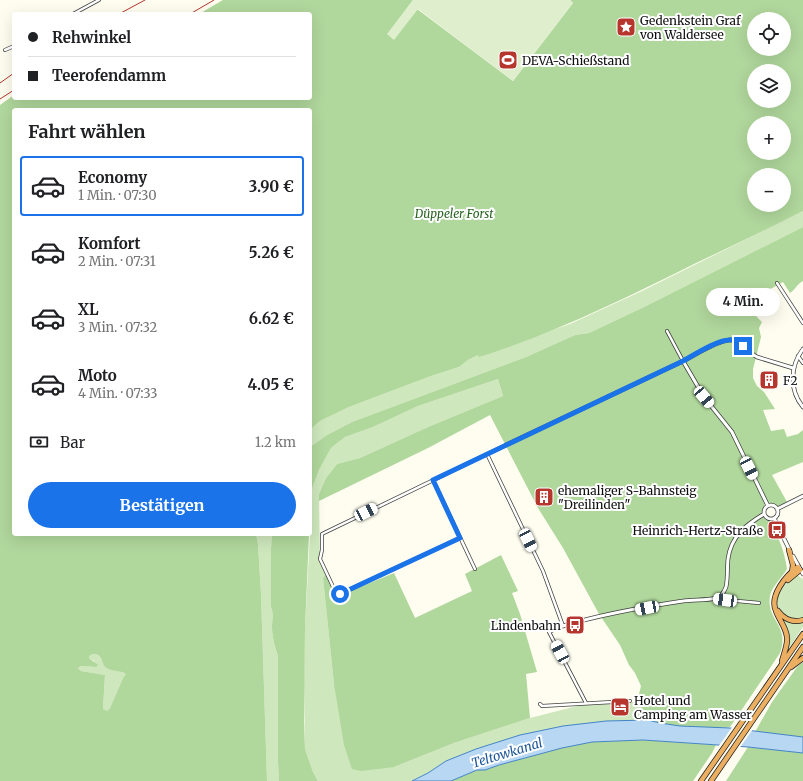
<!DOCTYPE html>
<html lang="de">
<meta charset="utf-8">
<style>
body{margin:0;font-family:Merriweather,serif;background:#f2f2f2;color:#202124;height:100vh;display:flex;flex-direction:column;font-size:15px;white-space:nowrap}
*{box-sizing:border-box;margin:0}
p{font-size:13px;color:#757577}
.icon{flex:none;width:22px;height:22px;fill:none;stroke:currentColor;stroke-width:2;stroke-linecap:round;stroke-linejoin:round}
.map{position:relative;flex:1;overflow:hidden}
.details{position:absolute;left:12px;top:108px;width:300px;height:428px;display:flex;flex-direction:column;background:#fff;border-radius:4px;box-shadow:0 4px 16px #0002}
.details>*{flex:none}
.guide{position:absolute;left:12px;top:12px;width:300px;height:88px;border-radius:4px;box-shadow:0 4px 16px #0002;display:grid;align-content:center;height:88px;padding:0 16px;background:#fff}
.fabs{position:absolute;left:747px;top:12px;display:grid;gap:8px}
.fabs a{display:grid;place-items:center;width:44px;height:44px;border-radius:50%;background:#fff;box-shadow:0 4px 16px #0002;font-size:20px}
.end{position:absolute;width:18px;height:18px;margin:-9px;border:5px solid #1a73e8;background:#fff;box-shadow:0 0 0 2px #fff}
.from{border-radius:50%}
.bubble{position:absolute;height:28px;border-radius:14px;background:#fff;box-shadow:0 4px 16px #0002;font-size:13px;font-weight:700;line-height:28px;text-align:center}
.car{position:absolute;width:12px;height:24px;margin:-12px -6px;border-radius:5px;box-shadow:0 0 3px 1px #0007;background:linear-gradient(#fff 24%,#345 0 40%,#fff 0 76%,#345 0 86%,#fff 0)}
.guide b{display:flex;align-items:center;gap:14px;height:38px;font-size:15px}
.guide b+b{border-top:1px solid #e0e0e0}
.guide i{width:10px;height:10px;background:#202124}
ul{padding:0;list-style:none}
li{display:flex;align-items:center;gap:12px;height:60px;margin:0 8px 6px;padding:0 8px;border:2px solid transparent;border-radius:4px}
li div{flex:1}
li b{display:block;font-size:15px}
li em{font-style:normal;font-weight:700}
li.active{border-color:#1a73e8}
li>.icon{width:36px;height:36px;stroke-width:1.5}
h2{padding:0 16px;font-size:18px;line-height:48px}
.pay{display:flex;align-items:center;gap:10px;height:44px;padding:0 16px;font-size:15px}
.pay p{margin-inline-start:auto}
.button{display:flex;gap:8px;margin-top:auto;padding:8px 16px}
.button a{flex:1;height:46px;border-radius:24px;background:#1a73e8;color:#fff;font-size:16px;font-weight:700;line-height:46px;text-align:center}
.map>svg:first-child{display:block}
.green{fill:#cee7bc}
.forest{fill:#b0d79c;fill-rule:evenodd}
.pitch{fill:#dfefcd}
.water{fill:#b8d7f3;stroke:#4384c5}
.pier{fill:#fefdf0}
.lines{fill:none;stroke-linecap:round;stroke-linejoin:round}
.minor-casing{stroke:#414141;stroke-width:4}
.tertiary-casing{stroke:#414141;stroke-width:4.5}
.motorway-casing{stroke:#1f1f1f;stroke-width:6}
.minor{stroke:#fff;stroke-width:2.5}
.tertiary{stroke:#fff;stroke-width:3}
.motorway{stroke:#ecaf61;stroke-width:4.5}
.tram{stroke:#b6362e;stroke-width:1}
.rail{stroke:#b6362e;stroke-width:1}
.route{stroke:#1a73e8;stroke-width:5}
.labels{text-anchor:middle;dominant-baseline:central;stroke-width:4;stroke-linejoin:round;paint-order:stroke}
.poi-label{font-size:12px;fill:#0e0e0e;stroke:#fff;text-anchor:start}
.park-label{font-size:12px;font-style:italic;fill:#296322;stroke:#fff}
.water-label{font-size:13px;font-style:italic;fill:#1e5799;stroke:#fff}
</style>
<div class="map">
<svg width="803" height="781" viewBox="0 0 803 781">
<rect width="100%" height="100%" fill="#fefdf0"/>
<!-- green -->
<path class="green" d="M803,211V227L644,307L589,333L575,335L526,357L352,422L327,435L310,447V430L320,421L349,407L431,376L459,367L468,360L478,355L570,324L642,291Z
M498,379L503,396L428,427L360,458L337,464L326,478L319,494L320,559L327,573L323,578L334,684L390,766L394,767L454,743L530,718L585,704L637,702L647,714L648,720L606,721L563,726L520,735L476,749L446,761L428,773L412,781H318L313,772L305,749L304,683L305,628L310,534V494L319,470L331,448L345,437L373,427L418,406Z
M256,534H272L271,548V607C274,614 272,620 272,627C272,637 275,647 278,656V762L279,781H267L261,594L258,544Z
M797,575L803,579V618C796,620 790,619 785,615C766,602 784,583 797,575Z
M780,615L803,621V627L787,651L788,644Z
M95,654C101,656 102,659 104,665L127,674L123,678L110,708L107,711L103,710L105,675L81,671L78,668L81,666L96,667L94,661L89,658L90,655Z"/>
<!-- forest -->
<path class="forest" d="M223,0H413L388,34L393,39L417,9L513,81L573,3L570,0H803V211C768,229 732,246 696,263C626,298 555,333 479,357L478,355L468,360L459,367L431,376L349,407L320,421L310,430V110H14V534H256L258,544L261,594L267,781H0V105L14,95V98H310V14H199ZM754,19H784V49H754ZM754,71H784V101H754ZM754,123H784V153H754ZM754,175H784V205H754ZM95,654C105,657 100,664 107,668C113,672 121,670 126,674L123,678L110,708L107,711L103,709L105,675L81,671L78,668L81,666L96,667L98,665L89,658L90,655Z
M803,227V281C797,284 795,290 790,293L783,282L749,301L757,317L762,322L759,328L761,337L753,369V378L757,386L764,392L775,409L763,410L771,431L784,429L787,437L798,434L803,430V462L772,475L787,502L778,506L767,502L765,503L761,515L764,518L770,521C779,539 784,549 787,569C782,578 772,586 770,596C766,621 790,624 780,653L730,727C709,730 668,727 648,720L647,714L637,702L641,686L635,673L629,665L620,645L599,614L563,548L538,508L490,415L428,448L319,501V494L326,478L337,464L360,458L428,427L503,396L498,379L418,406L373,427L345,437L331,448L319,470L310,494V447L327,435L352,422L526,357L575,335L589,333L644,307Z
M272,534H309L305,628L304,721L305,749L313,772L318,781H279L278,762V656C275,647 272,637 272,627C272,620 274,614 271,607V548Z
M501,555L518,591L512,593L520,614L537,672L526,674L530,718L454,743L394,767L361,771L352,769L344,745L334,684L323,578L327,573L335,594L338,596L394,573L415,618L472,591L465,574Z
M803,662V737L755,732L772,702L797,667Z
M643,740L716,745L712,753L693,781H451L477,770H485L499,765L562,748L592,742Z
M748,747L803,753V781H726Z"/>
<!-- pitch -->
<path class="pitch" d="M413,0H570L573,3L513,81L418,9L394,40L387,34Z"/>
<!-- water -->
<path class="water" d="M648,720L660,723L680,726L730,728L803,737V753L748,747L643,740L592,742L562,748L499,765L485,770H477L451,781H412L428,773L446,761L476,749L520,735L563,726L606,721Z"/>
<!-- pier -->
<path class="pier" d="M733,726L753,729L739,749L718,747Z"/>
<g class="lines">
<!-- minor casing -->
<g class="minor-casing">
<path id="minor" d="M73,14L99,0
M5,50L14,46
M777,283L803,323
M667,331L683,361
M798,356L803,363
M487,454L543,571L563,626L549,632L586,703
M433,480L475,569
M460,538L340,594L336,593L320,559L322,550V534L324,533L506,445
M716,599L759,603
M540,704L542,706L630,701"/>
</g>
<!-- tertiary casing -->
<g class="tertiary-casing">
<path id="tertiary" d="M803,349C790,366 789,390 803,407
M683,361L704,397L732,432L768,506
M506,445C564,418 621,390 679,363C692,357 716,341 729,340C741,339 747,352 757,357L793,368
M764 512a7 7 0 1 1 14 0a7 7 0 1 1-14 0Z
M777,509L803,496
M774,518L790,551
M793,556L803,574
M563,626C602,614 643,607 683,601C693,599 706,601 716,598C721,597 724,592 726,587C728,578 727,568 728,559C731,536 746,525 764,514"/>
</g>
<!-- motorway casing -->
<g class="motorway-casing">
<path id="motorway" d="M789,550L793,565L792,572
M788,580L800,570
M778,611C784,619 793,623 803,620
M782,661C784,653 788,645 787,637C786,627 779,620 776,611C769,596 786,575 798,567
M791,667L803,658
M701,781L803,634
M711,781L803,647"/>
</g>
<!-- minor -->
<use href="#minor" class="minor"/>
<!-- tertiary -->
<use href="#tertiary" class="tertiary"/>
<!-- motorway -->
<use href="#motorway" class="motorway"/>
<!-- tram -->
<path class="tram" d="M119,14L145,0
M0,83L14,73"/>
<!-- rail -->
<path class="rail" d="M190,14L214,0
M0,99L14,90"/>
</g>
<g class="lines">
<!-- route -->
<path class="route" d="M340,594L460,538L433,480L683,361C694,355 717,340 729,340C735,339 739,342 743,346"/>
</g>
<!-- icons -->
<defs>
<g id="sight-square" transform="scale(1)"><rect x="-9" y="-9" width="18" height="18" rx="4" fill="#b6362e" stroke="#fff"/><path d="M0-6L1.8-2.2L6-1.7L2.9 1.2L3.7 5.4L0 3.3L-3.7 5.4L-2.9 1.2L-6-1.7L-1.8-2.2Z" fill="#fff"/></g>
<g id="stadium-square" transform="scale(1)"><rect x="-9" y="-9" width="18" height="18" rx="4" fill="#b6362e" stroke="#fff"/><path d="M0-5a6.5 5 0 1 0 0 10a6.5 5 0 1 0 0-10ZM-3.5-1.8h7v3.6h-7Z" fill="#fff"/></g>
<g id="building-square" transform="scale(1)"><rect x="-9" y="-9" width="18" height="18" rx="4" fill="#b6362e" stroke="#fff"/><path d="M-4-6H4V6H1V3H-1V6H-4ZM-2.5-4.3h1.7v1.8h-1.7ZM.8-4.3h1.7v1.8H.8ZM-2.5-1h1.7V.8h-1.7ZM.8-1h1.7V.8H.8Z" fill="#fff"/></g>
<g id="bus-square" transform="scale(1)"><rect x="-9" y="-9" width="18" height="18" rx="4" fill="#b6362e" stroke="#fff"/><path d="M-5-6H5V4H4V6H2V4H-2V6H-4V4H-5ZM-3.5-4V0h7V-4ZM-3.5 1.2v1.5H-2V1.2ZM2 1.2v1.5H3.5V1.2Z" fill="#fff"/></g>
<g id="hotel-square" transform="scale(1)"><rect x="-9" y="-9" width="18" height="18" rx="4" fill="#b6362e" stroke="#fff"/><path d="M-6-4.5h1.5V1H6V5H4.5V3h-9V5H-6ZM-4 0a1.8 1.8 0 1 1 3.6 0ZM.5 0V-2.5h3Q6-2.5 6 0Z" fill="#fff"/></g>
</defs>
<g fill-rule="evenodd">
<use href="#sight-square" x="626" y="27"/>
<use href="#stadium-square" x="508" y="60"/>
<use href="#building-square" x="769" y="380"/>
<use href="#building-square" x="544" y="497"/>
<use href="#bus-square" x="777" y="530"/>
<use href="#bus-square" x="575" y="625"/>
<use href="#hotel-square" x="620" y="707"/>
</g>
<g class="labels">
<!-- poi labels -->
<g class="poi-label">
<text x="640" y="20">Gedenkstein Graf<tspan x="640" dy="14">von Waldersee</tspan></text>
<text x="522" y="60">DEVA-Schießstand</text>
<text x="783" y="380">F2</text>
<text x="558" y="490">ehemaliger S-Bahnsteig<tspan x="558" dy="14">"Dreilinden"</tspan></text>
<text x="763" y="530" text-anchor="end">Heinrich-Hertz-Straße</text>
<text x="561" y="625" text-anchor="end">Lindenbahn</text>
<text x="634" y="700">Hotel und<tspan x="634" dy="14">Camping am Wasser</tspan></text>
</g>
<!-- park labels -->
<g class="park-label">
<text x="454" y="213">Düppeler Forst</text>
</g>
<!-- water labels -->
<g class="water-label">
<text transform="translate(507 753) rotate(-17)">Teltowkanal</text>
</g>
</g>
</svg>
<div class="fabs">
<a><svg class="icon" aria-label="locate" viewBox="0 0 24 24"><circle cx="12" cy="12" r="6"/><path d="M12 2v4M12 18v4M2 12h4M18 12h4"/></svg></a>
<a><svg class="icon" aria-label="layers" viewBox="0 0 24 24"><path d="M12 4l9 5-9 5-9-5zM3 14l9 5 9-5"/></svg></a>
<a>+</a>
<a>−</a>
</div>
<i class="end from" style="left:340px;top:594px"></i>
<i class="end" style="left:743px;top:346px"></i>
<div class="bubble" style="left:706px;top:288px;width:74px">4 Min.</div>
<i class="car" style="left:704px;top:397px;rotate:140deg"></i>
<i class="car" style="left:749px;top:468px;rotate:153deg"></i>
<i class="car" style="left:366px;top:512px;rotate:64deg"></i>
<i class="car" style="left:528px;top:540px;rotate:154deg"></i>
<i class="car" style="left:725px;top:600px;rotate:278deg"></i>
<i class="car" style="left:647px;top:608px;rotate:259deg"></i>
<i class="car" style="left:560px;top:652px;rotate:332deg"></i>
<div class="guide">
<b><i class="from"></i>Rehwinkel</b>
<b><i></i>Teerofendamm</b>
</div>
<section class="details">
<h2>Fahrt wählen</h2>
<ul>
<li class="active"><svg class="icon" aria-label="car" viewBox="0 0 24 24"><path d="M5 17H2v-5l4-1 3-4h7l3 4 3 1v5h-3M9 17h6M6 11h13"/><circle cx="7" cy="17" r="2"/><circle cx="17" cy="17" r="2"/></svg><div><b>Economy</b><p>1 Min. · 07:30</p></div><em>3.90 €</em></li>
<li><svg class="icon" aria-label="car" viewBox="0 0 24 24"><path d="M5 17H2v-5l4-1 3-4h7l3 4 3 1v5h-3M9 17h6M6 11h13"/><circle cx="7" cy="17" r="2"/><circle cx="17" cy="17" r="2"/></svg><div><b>Komfort</b><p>2 Min. · 07:31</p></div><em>5.26 €</em></li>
<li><svg class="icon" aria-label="car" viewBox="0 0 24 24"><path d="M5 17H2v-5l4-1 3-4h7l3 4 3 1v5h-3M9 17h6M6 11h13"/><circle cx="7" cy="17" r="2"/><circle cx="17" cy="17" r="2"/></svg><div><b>XL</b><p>3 Min. · 07:32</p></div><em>6.62 €</em></li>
<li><svg class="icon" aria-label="car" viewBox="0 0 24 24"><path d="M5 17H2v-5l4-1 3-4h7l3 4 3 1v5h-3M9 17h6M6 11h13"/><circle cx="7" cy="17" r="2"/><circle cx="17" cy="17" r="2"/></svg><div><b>Moto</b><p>4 Min. · 07:33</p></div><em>4.05 €</em></li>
</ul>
<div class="pay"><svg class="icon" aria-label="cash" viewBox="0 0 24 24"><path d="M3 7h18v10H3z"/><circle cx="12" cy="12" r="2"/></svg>Bar<p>1.2 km</p></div>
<div class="button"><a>Bestätigen</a></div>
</section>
</div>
